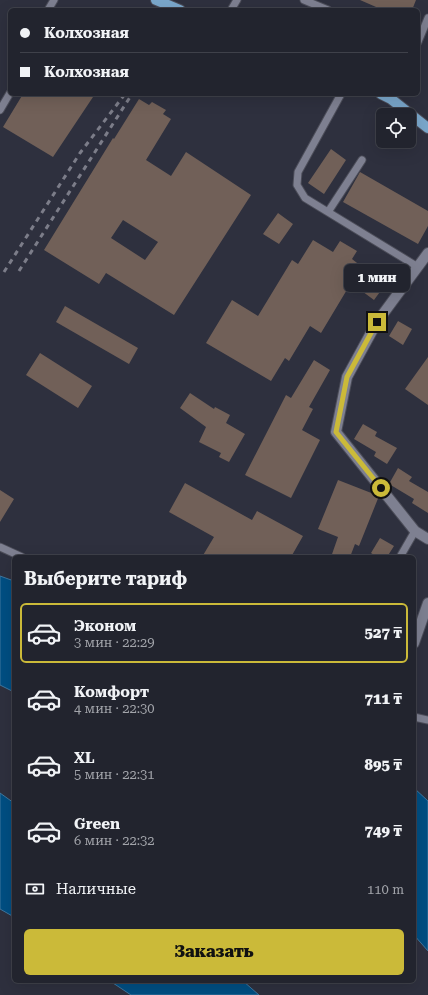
<!DOCTYPE html>
<html lang="ru">
<meta charset="utf-8">
<style>
body{margin:0;font-family:"Roboto Serif",serif;background:#2a2c36;color:#f1f3f6;height:100vh;display:flex;flex-direction:column;font-size:15px;white-space:nowrap}
*{box-sizing:border-box;margin:0}
p{font-size:13px;color:#a2a4aa}
.icon{flex:none;width:22px;height:22px;fill:none;stroke:currentColor;stroke-width:2;stroke-linecap:round;stroke-linejoin:round}
.map{position:relative;flex:1;overflow:hidden}
.drawer{position:absolute;left:12px;top:555px;width:404px;height:428px;display:flex;flex-direction:column;background:#22242e;border-radius:6px;box-shadow:0 4px 16px #0002,0 0 0 1px #3f414a}
.drawer>*{flex:none}
.guide{position:absolute;left:8px;top:8px;width:412px;height:88px;border-radius:6px;box-shadow:0 4px 16px #0002,0 0 0 1px #3f414a;display:grid;align-content:center;height:88px;padding:0 12px;background:#22242e}
.fabs{position:absolute;left:376px;top:108px;display:grid;gap:8px}
.fabs a{display:grid;place-items:center;width:40px;height:40px;border-radius:6px;background:#22242e;box-shadow:0 4px 16px #0002,0 0 0 1px #3f414a;font-size:20px}
.end{position:absolute;width:18px;height:18px;margin:-9px;border:5px solid #cbba39;background:#111;box-shadow:0 0 0 2px #111}
.from{border-radius:50%}
.bubble{position:absolute;height:28px;border-radius:6px;background:#22242e;box-shadow:0 4px 16px #0002,0 0 0 1px #3f414a;font-size:13px;font-weight:800;line-height:28px;text-align:center}
.guide b{display:flex;align-items:center;gap:14px;height:38px;font-size:15px}
.guide b+b{border-top:1px solid #3f414a}
.guide i{width:10px;height:10px;background:#f1f3f6}
ul{padding:0;list-style:none}
li{display:flex;align-items:center;gap:12px;height:60px;margin:0 8px 6px;padding:0 4px;border:2px solid transparent;border-radius:6px}
li div{flex:1}
li b{display:block;font-size:15px}
li em{font-style:normal;font-weight:800}
li.selected{border-color:#cbba39}
li>.icon{width:36px;height:36px;stroke-width:1.5}
h2{padding:0 12px;font-size:18px;line-height:48px}
.pay{display:flex;align-items:center;gap:10px;height:44px;padding:0 12px;font-size:15px}
.pay p{margin-inline-start:auto}
.action{display:flex;gap:8px;margin-top:auto;padding:8px 12px}
.action a{flex:1;height:46px;border-radius:6px;background:#cbba39;color:#111;font-size:16px;font-weight:800;line-height:46px;text-align:center}
.map>svg:first-child{display:block}
.water{fill:#004e82;stroke:#40779e}
.building{fill:#716058;fill-rule:evenodd}
.lines{fill:none;stroke-linecap:round;stroke-linejoin:round}
.service-casing{stroke:#4c4d59;stroke-width:9}
.minor-casing{stroke:#4c4d59;stroke-width:12}
.primary-casing{stroke:#4c4d59;stroke-width:12}
.service{stroke:#7e8091;stroke-width:7}
.minor{stroke:#7e8091;stroke-width:10}
.primary{stroke:#7aa7cb;stroke-width:10}
.rail{stroke:#7c7d89;stroke-width:3;stroke-dasharray:5 5;stroke-linecap:butt}
.route{stroke:#cbba39;stroke-width:5}
</style>
<div class="map">
<svg width="428" height="995" viewBox="0 0 428 995">
<rect width="100%" height="100%" fill="#2e303e"/>
<!-- water -->
<path class="water" d="M0,576L14,581V692L0,685Z
M414,788L428,801V951L414,935Z
M0,793L14,803V917L0,909Z
M110,981H243L259,995H131Z"/>
<!-- building -->
<path class="building" d="M360,0H416L412,10H383Z
M23,94H95L53,157L3,127Z
M139,99L149,105L152,102L166,110L163,114L171,119L146,160L171,176L186,152L251,195L174,315L106,273L99,284L44,250L113,138L114,139ZM123,220L158,242L145,260L111,238Z
M331,149L346,160L324,194L308,183Z
M360,172L428,211V226L418,244L343,202Z
M278,213L293,224L279,244L263,234Z
M313,240L333,252L340,241L357,251L352,259L385,285L374,300L351,283L321,333L310,326L289,361L285,358L271,381L206,343L232,300L258,316L292,260L298,264Z
M65,306L138,348L129,364L56,322Z
M398,321L412,329L403,345L389,336Z
M40,353L92,386L78,408L26,375Z
M428,357V405L405,389Z
M314,360L330,370L309,407L313,409L302,430L320,440L291,498L245,475L286,395L291,398Z
M190,393L214,409L215,407L230,415L226,423L245,434L229,462L219,457L221,453L199,442L206,427L180,408Z
M363,424L377,432L375,436L397,448L387,464L374,456L376,452L354,439Z
M398,468L412,477L409,481L428,492V513L412,503L414,499L389,484Z
M338,480L379,496L359,546L355,544L350,557H331L338,537L318,529Z
M185,483L252,520L257,511L303,536L291,557H202L214,537L169,512Z
M0,490L14,499L0,522Z
M380,538L394,546L387,557H377L371,553Z"/>
<g class="lines">
<!-- service casing -->
<g class="service-casing">
<path id="service" d="M304,0L328,10
M48,10L54,0
M231,10L237,0
M418,42L428,18
M341,94L298,172L297,185L305,198L418,267
M0,110L10,93
M328,212L362,160
M0,547L22,557
M400,557L415,531
M414,717L428,720"/>
</g>
<!-- minor casing -->
<g class="minor-casing">
<path id="minor" d="M428,253L377,322L347,377L336,432L415,531L428,539
M414,643L428,603"/>
</g>
<!-- primary casing -->
<g class="primary-casing">
<path id="primary" d="M156,0L180,10
M381,94L391,99L428,128"/>
</g>
<!-- service -->
<use href="#service" class="service"/>
<!-- minor -->
<use href="#minor" class="minor"/>
<!-- primary -->
<use href="#primary" class="primary"/>
<!-- rail -->
<path class="rail" d="M19,271L132,94
M4,272L80,153L125,94"/>
</g>
<g class="lines">
<!-- route -->
<path class="route" d="M377,322L347,377L336,432L381,488"/>
</g>
</svg>
<div class="fabs">
<a><svg class="icon" aria-label="locate" viewBox="0 0 24 24"><circle cx="12" cy="12" r="6"/><path d="M12 2v4M12 18v4M2 12h4M18 12h4"/></svg></a>
</div>
<i class="end from" style="left:381px;top:488px"></i>
<i class="end" style="left:377px;top:322px"></i>
<div class="bubble" style="left:344px;top:264px;width:66px">1 мин</div>
<div class="guide">
<b><i class="from"></i>Колхозная</b>
<b><i></i>Колхозная</b>
</div>
<section class="drawer">
<h2>Выберите тариф</h2>
<ul>
<li class="selected"><svg class="icon" aria-label="car" viewBox="0 0 24 24"><path d="M5 17H2v-5l4-1 3-4h7l3 4 3 1v5h-3M9 17h6M6 11h13"/><circle cx="7" cy="17" r="2"/><circle cx="17" cy="17" r="2"/></svg><div><b>Эконом</b><p>3 мин · 22:29</p></div><em>527 ₸</em></li>
<li><svg class="icon" aria-label="car" viewBox="0 0 24 24"><path d="M5 17H2v-5l4-1 3-4h7l3 4 3 1v5h-3M9 17h6M6 11h13"/><circle cx="7" cy="17" r="2"/><circle cx="17" cy="17" r="2"/></svg><div><b>Комфорт</b><p>4 мин · 22:30</p></div><em>711 ₸</em></li>
<li><svg class="icon" aria-label="car" viewBox="0 0 24 24"><path d="M5 17H2v-5l4-1 3-4h7l3 4 3 1v5h-3M9 17h6M6 11h13"/><circle cx="7" cy="17" r="2"/><circle cx="17" cy="17" r="2"/></svg><div><b>XL</b><p>5 мин · 22:31</p></div><em>895 ₸</em></li>
<li><svg class="icon" aria-label="car" viewBox="0 0 24 24"><path d="M5 17H2v-5l4-1 3-4h7l3 4 3 1v5h-3M9 17h6M6 11h13"/><circle cx="7" cy="17" r="2"/><circle cx="17" cy="17" r="2"/></svg><div><b>Green</b><p>6 мин · 22:32</p></div><em>749 ₸</em></li>
</ul>
<div class="pay"><svg class="icon" aria-label="cash" viewBox="0 0 24 24"><path d="M3 7h18v10H3z"/><circle cx="12" cy="12" r="2"/></svg>Наличные<p>110 m</p></div>
<div class="action"><a>Заказать</a></div>
</section>
</div>
